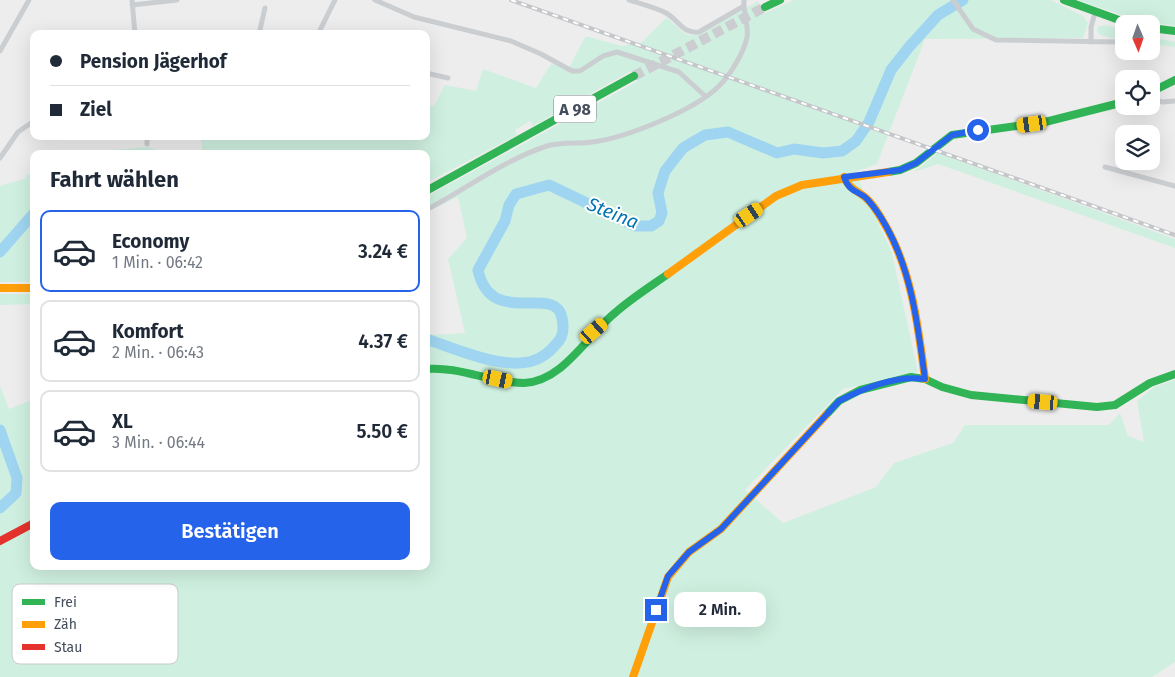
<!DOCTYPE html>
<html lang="de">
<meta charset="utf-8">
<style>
body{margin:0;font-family:"Fira Sans",sans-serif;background:#f2f2f3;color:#1f2937;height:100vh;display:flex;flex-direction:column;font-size:19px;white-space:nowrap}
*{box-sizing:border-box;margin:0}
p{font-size:16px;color:#747a83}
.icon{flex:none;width:28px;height:28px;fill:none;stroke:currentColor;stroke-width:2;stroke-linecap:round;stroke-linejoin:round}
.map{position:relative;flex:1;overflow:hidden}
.details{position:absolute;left:30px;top:150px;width:400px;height:420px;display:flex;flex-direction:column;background:#fff;border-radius:10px;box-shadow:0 5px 20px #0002}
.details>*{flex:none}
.hud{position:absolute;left:30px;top:30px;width:400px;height:110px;border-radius:10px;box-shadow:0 5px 20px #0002;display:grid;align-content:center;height:110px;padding:0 20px;background:#fff}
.needle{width:32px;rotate:178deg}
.fabs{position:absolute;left:1115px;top:15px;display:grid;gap:10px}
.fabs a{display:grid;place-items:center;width:45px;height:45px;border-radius:10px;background:#fff;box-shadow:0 5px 20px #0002;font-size:25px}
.end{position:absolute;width:22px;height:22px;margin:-11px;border:6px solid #2563eb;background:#fff;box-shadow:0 0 0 2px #fff}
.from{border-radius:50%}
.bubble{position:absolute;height:35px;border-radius:10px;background:#fff;box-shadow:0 5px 20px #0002;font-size:16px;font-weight:600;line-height:35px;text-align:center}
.car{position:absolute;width:15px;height:30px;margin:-15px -8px;border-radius:6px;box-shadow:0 0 4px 1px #0007;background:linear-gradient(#f5c518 24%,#345 0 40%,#f5c518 0 76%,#345 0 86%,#f5c518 0)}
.hud b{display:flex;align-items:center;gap:18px;height:48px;font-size:19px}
.hud b+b{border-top:1px solid #e0e1e3}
.hud i{width:12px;height:12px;background:#1f2937}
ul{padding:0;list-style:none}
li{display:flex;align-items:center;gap:15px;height:82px;margin:0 10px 8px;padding:0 10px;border:2px solid #e0e1e3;border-radius:10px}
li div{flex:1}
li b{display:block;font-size:19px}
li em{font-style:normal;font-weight:600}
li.current{border-color:#2563eb}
li>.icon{width:45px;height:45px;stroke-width:1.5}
h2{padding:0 20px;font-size:22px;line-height:60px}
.action{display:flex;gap:10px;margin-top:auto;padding:10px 20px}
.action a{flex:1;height:58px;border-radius:10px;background:#2563eb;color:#fff;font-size:20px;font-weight:600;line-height:58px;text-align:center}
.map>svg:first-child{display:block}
.green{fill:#cff0e0}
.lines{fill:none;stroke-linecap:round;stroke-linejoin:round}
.river{stroke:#a0d5f1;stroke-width:11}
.highway-tunnel{stroke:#cccdd0;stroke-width:10;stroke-dasharray:10 5;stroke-linecap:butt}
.street{stroke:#cbced1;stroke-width:5}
.fast{stroke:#30b455;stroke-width:8}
.slow{stroke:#ff9f0a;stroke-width:8}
.jam{stroke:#e5322d;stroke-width:8}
.rail-casing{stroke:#c4c6c9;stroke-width:4}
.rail{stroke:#fff;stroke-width:2;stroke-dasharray:5.5;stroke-linecap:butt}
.route{stroke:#2563eb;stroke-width:6}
.labels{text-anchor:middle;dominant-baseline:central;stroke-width:4;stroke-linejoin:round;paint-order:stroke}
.shield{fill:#fff;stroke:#7b828c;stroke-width:1}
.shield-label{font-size:16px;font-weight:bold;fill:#434d5b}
.water-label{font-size:19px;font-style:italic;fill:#0174b1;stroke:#fff}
.key{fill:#fff;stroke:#c7cace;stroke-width:1}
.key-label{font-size:14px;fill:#434d5b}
</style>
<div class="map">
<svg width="1175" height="677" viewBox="0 0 1175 677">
<rect width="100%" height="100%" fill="#eeeded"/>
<!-- green -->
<path class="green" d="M794,0H1051L1083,16L1088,23L1083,38L925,39L877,164L855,172L892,253L918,372L843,389L745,490L783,523L876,487L894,463L953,443L965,425H1109L1120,413L1128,436L1144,442L1137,401L1154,387L1175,380V662L1152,677H0V386L9,409L34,399V566H426V322L431,335L465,333L448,259L467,238L458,197L426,212V197L638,81L631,71L533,126L530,121L515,130L517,135L426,183V154H202L201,136H426V105L434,106L445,85L476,91L483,69L536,88L551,64L569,67L586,36L622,46L642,42L666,18C679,25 681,37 698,35L758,1L761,15Z
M1078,0H1175V26L1136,20Z
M1106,25L1124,30V41L1100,35L1097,31L1098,26Z
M1151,37L1175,42V47L1151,44Z
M148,147L169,154H72L74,153Z
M938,153L1175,239V248L938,164L914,172Z
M34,172V282H0V186L27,178L25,176Z
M0,294H34V304L0,305Z"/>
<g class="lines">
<!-- river -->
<path class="river" d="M0,252L34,213
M426,339C457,349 514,376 543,356C548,353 553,348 557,343C565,336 564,321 560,312C547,288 490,326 478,270L505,221L509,205L516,194L549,185L635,226H651L659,221L662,213L658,193L665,171L683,148L705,135L728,132L777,153L794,149L823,153L842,151L856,141L869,122L891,70L909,47L938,15L963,0
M0,430L17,478L16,493L0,508"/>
<!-- highway-tunnel -->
<path class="highway-tunnel" d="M634,76L765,7"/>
<!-- street -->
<path class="street" d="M132,0L135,34
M375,0L414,17L511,41L541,54L572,71H580L603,56L617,52L679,72L705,96
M629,0C641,4 655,7 666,13C679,20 682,34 699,32L744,6
M953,0L973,29L996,40L1119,42
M132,5L177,0
M259,34L265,8
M318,34L335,0
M1091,42V27L1095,13
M0,51L29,0
M426,73L448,78
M1151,97L1162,102L1175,101
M147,136V144
M0,158L18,132L34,121
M1105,167L1175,186
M426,210C466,189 504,160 547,146C561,142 578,144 592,142C626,138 695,110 719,86C730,75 744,53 747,37C749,24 743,13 744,0"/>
<!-- fast -->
<path class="fast" d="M1064,0L1130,24
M765,7L780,0
M1151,28L1175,31
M1151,92L1175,80
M888,172L900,170L916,163L952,135L1045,122L1124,102
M426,191L634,76
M426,369C460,366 491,383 524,383C564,381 588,334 616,312C632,298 651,286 668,274
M826,415L839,401L860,390L911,377L925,379L942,387L971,395L1097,407L1115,405L1150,383L1175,374"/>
<!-- slow -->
<path class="slow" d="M844,177C849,189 857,190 866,198C873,204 879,214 884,223C912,270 918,326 925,379
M668,274L776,196L802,185L888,172
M0,288H34
M633,677L668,577L689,552L721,529L826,415"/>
<!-- jam -->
<path class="jam" d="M0,541L34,523"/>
<!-- rail casing -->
<g class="rail-casing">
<path id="rail" d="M511,0L1175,235"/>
</g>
<!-- rail -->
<use href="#rail" class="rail"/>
</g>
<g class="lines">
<!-- route -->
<path class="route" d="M656,610L668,576L689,552L721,529L839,401C864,388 897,375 925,379C918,327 912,272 886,226C881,217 875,208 868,200C859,190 850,194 844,177L900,170L916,163L952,135L978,130"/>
</g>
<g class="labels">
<!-- shield labels -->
<rect class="shield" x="554" y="95.5" width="42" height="27" rx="4"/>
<g class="shield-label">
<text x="575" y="109">A 98</text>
</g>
<!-- water labels -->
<g class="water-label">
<text transform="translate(613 213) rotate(22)">Steina</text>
</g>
</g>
<!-- legend -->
<rect x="12" y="584" width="166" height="80" rx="8" class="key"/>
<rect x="22" y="599" width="23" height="6" fill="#30b455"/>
<rect x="22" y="621" width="23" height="7" fill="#ff9f0a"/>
<rect x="22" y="644" width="23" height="6" fill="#e5322d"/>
<g class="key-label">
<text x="54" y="607">Frei</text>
<text x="54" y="629">Zäh</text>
<text x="54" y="652">Stau</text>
</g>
</svg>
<div class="fabs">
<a><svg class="needle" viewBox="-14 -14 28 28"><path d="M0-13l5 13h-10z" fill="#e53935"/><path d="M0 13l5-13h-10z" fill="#747a83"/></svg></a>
<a><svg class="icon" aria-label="locate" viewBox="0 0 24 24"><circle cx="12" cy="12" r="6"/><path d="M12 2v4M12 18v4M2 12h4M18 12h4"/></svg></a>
<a><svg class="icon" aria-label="layers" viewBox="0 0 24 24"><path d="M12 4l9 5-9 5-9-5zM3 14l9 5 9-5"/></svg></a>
</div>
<i class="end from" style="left:978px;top:130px"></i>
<i class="end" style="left:656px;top:610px"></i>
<div class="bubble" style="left:674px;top:592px;width:92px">2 Min.</div>
<i class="car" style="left:1032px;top:124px;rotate:262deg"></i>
<i class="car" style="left:749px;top:215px;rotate:56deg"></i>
<i class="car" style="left:594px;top:331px;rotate:49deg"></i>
<i class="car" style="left:498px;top:379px;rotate:102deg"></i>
<i class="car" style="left:1043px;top:402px;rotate:275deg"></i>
<div class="hud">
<b><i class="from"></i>Pension Jägerhof</b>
<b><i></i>Ziel</b>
</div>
<section class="details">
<h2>Fahrt wählen</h2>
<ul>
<li class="current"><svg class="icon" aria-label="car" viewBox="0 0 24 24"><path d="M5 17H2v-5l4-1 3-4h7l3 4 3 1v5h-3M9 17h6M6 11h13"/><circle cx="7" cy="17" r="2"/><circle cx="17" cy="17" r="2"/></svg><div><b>Economy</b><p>1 Min. · 06:42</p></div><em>3.24 €</em></li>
<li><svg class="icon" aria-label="car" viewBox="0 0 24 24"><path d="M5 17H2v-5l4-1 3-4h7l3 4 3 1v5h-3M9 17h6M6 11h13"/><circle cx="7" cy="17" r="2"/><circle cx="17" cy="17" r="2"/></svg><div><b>Komfort</b><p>2 Min. · 06:43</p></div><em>4.37 €</em></li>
<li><svg class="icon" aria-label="car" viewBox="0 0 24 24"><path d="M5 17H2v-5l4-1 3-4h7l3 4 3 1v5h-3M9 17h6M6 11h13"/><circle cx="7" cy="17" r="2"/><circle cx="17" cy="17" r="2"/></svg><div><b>XL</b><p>3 Min. · 06:44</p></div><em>5.50 €</em></li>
</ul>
<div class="action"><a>Bestätigen</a></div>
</section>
</div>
